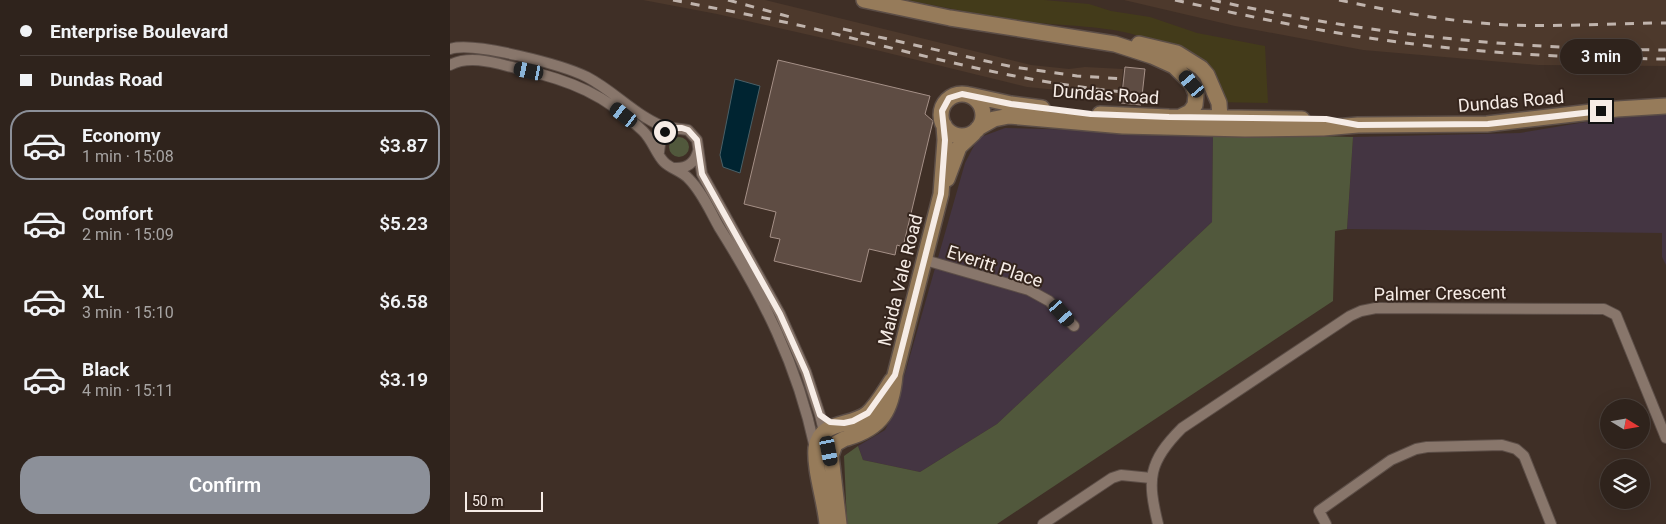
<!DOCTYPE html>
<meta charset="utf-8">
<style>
body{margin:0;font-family:Roboto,sans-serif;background:#3b2f29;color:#f1f3f6;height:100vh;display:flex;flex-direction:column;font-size:19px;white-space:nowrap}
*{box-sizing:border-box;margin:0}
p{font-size:16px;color:#a7a4a3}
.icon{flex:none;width:28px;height:28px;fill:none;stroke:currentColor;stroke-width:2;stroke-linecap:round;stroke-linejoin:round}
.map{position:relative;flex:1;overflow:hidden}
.sheet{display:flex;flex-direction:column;background:#2f231c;width:450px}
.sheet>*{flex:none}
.guide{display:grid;align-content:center;height:110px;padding:0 20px;background:#2f231c}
.needle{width:32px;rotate:101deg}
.controls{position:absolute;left:1150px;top:399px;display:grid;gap:10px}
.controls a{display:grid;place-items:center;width:50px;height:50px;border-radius:50%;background:#2f231c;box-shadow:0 5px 20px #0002,0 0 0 1px #4a403b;font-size:25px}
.scale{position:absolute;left:15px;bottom:12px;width:78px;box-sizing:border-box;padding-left:5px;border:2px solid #f6ece6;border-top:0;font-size:14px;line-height:18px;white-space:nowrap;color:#f6ece6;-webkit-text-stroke:4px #35251d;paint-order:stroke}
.end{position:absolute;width:22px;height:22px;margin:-11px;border:6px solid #f6ece6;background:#111;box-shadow:0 0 0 2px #111}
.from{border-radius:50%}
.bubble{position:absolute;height:35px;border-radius:18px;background:#2f231c;box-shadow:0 5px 20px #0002,0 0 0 1px #4a403b;font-size:16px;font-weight:600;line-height:35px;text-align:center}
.car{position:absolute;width:15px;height:30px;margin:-15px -8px;border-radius:6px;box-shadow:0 0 4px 1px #0007;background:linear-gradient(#222 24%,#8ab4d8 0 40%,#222 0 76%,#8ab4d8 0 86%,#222 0)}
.guide b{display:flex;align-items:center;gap:18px;height:48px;font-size:19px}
.guide b+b{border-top:1px solid #4a403b}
.guide i{width:12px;height:12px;background:#f1f3f6}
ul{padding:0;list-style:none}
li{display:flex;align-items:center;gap:15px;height:70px;margin:0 10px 8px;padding:0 10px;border:2px solid transparent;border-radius:20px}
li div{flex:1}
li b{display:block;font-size:19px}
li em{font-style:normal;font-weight:600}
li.current{border-color:#8c9099}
li>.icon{width:45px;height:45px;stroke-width:1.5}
.primary-button{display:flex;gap:10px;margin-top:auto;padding:10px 20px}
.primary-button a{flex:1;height:58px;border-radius:20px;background:#8c9099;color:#fff;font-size:20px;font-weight:600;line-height:58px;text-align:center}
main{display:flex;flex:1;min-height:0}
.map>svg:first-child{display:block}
.built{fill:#4d392c}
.industrial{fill:#443542}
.green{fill:#51583c}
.sand{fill:#433b1a}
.water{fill:#002431;stroke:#4a6067}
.building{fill:#5e4c43;stroke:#a59087}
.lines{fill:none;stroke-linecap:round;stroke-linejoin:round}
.street-casing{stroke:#5c4e47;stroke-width:12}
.secondary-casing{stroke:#5c4e47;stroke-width:18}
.street{stroke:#88766b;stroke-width:10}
.secondary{stroke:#967b5a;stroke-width:15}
.rail{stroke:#c0b4ad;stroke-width:3;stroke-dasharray:9 9;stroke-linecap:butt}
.route{stroke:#f6ece6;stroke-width:6}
.labels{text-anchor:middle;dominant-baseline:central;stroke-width:4;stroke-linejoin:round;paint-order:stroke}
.street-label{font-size:18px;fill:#f6ece6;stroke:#35251d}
</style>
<main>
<section class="sheet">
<div class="guide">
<b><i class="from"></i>Enterprise Boulevard</b>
<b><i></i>Dundas Road</b>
</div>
<ul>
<li class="current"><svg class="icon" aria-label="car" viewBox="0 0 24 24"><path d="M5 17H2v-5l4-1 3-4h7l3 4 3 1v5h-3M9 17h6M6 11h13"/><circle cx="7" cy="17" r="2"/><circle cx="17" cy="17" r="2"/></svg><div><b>Economy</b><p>1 min · 15:08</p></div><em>$3.87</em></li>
<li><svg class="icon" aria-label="car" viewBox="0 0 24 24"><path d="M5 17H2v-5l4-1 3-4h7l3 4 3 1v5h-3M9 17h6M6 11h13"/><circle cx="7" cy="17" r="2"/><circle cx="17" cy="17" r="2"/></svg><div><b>Comfort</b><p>2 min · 15:09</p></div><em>$5.23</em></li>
<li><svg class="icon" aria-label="car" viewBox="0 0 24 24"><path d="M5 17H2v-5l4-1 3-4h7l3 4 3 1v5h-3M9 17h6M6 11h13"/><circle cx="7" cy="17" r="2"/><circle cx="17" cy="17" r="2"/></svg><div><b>XL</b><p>3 min · 15:10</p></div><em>$6.58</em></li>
<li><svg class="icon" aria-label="car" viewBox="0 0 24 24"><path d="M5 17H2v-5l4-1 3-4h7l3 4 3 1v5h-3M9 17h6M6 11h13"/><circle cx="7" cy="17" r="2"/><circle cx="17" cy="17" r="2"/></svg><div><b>Black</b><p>4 min · 15:11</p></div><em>$3.19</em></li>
</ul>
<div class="primary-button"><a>Confirm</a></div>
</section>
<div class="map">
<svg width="1216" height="524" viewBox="0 0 1216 524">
<rect width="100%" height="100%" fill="#3f2f26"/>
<!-- built -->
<path class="built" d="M193,0H315L581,65L619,69L635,67L673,69L670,96L577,87L426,50L267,14Z
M674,0H1216V66L1088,65L913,50L785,26Z"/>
<!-- industrial -->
<path class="industrial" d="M1216,113V265L1212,257V233L897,229L903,137L1070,133L1171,116Z
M555,128L763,133L762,222L547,424L470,472L413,460L408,446L435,430L444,412L515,163L528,138Z"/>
<!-- green -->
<path class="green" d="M763,133L903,137L897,229L885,231L883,301L547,524H397L394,456L408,446L413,460L470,472L547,424L762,222Z
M219 147a10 10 0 1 1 20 0a10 10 0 1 1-20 0Z"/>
<!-- sand -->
<path class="sand" d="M456,0H594L639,4L661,11L700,17L747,33L815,46L818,103L762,102C724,18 648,31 572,21C533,16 494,7 456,0Z"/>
<!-- water -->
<path class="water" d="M285,79L310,86L290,173L273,167L270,155Z"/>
<!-- building -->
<path class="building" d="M328,60L480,96L475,114L483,121L453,247L447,245L445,255L419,249L411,282L324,261L330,239L320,237L326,212L294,204Z
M675,67L695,69L691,105L671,103Z"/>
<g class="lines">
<!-- street casing -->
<g class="street-casing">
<path id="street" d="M0,49C23,41 113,65 137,77C166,92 188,119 220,129
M0,65C21,54 48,64 70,69C120,80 156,95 193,131C203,141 206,154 214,162C221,169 232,171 239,179C252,192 260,211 269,227C314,299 347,364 365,448
M209,152L211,137L223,128L238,130L247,140L252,174L330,314L356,372L370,415L380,456
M224,168C236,169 245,163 248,151
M475,260L579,290L599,301L624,326
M593,524L662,478L671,475L701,478
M708,524C697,479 698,462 732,428L900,316L911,311L926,308L1154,309L1166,315L1216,438
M876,524L869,511L941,460L966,449L977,447L1052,445L1066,449L1074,456L1101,524"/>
</g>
<!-- secondary casing -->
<g class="secondary-casing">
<path id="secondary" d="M414,0L500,18L665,44L702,56L724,66L742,84L746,94L745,105L740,112L730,117
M689,44L727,53L751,68L757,75L769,103L770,118L765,125
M491 115a21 21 0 1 1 42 0a21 21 0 1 1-42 0Z
M520,95L561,104L592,108
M650,114L719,117L852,119
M528,128L544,119L559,116L673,126L795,129L873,128L908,125L1037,124L1167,109L1216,106
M497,179L509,147L524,133
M397,438C432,428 442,410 445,375L491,194L495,140L494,125
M377,524C375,501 364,469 366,448C370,420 400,427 417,414C427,405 434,392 442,380
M389,524L381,456L385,444L394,439"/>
</g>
<!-- street -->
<use href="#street" class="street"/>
<!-- secondary -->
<use href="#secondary" class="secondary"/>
<!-- rail -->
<path class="rail" d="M223,0C268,9 313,17 357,27C463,53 566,82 674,92
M278,0L340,17
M725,0C792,15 858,29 926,39C1022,53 1119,58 1216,59
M762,0C916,34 1059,49 1216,50
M889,0C945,12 1002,22 1059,25C1112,27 1164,23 1216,23
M393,29L563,67L627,76L676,79"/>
</g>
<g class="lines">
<!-- route -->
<path class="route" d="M215,132L223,128H232L238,130L247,140L252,174L330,314L356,372L370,415L380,422L394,423L403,421L418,413L445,375L491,194L495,140L492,111L499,98L512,94L561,104L641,114L719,117L876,119L908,125L1038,124L1151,111"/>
</g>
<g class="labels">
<!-- street labels -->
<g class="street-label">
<text transform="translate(656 94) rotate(4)">Dundas Road</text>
<text transform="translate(1061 101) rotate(-5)">Dundas Road</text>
<text transform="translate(545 266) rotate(18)">Everitt Place</text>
<text transform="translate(450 280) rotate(-76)">Maida Vale Road</text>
<text transform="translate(990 293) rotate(-1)">Palmer Crescent</text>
</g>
</g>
</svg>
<div class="controls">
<a><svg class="needle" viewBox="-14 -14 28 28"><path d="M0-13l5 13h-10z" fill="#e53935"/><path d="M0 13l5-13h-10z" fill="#a7a4a3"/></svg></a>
<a><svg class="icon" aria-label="layers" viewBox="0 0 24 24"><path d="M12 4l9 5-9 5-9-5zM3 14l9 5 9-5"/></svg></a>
</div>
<div class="scale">50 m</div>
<i class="end from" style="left:215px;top:132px"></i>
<i class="end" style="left:1151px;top:111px"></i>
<div class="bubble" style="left:1110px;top:39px;width:82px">3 min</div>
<i class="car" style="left:79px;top:71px;rotate:282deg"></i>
<i class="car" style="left:742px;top:84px;rotate:320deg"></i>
<i class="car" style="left:174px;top:115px;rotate:308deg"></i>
<i class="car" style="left:612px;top:313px;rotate:139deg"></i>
<i class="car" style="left:379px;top:451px;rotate:169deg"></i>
</div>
</main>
